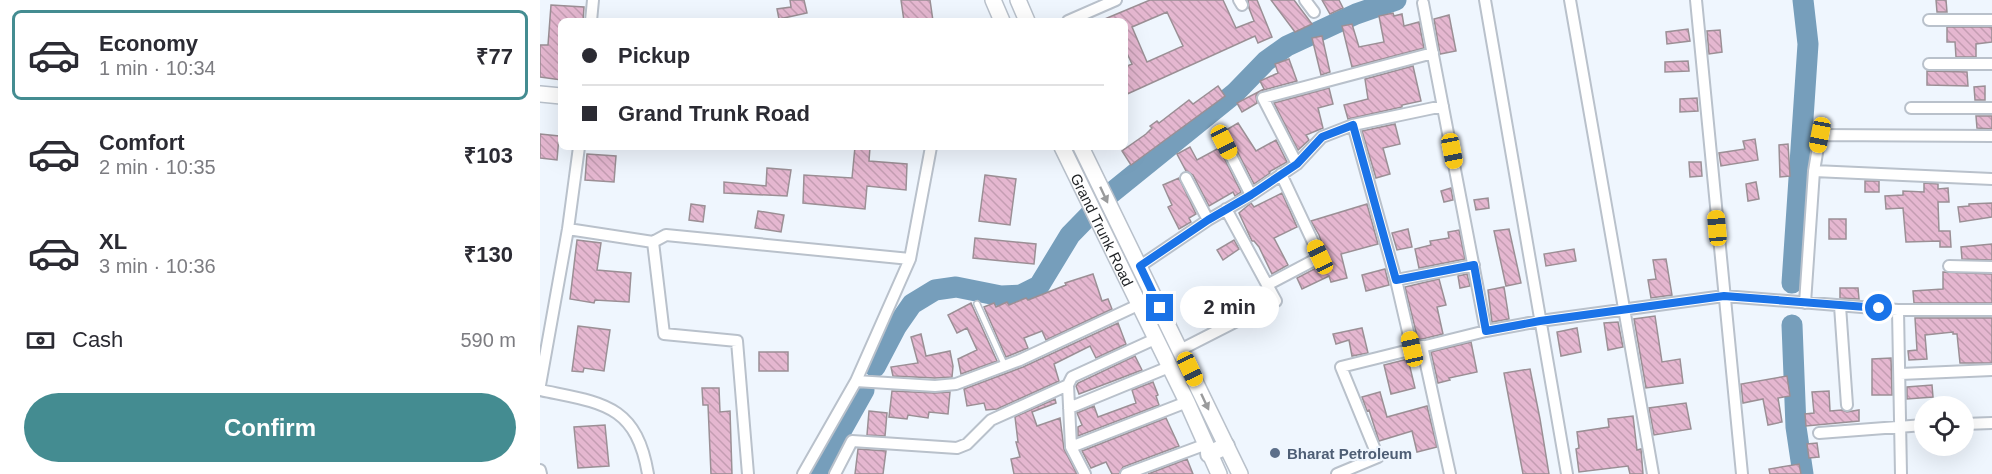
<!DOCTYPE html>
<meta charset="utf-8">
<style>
body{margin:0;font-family:Arial,sans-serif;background:#f7f7f7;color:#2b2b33;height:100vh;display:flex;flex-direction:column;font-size:22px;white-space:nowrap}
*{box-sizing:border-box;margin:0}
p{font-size:20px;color:#7c7c81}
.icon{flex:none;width:33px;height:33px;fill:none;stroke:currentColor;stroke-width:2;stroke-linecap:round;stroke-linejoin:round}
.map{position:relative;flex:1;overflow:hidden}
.drawer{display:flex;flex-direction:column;background:#fff;width:540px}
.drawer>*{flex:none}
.guide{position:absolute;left:18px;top:18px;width:570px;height:132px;border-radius:9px;box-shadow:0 6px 24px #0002;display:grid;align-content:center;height:132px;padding:0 24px;background:#fff}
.buttons{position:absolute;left:1374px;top:396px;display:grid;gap:12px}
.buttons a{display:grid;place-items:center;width:60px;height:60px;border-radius:50%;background:#fff;box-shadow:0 6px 24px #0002;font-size:30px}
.end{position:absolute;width:27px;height:27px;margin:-14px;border:8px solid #1a73e8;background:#fff;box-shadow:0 0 0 3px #fff}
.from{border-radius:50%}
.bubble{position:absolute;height:42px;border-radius:21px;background:#fff;box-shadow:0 6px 24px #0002;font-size:20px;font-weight:700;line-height:42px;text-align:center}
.car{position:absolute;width:18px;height:36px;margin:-18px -9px;border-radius:8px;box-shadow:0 0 4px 2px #0007;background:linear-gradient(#f5c518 24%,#345 0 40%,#f5c518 0 76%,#345 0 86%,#f5c518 0)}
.guide b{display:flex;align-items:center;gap:21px;height:57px;font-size:22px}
.guide b+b{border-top:2px solid #e1e1e2}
.guide i{width:15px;height:15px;background:#2b2b33}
ul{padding:10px 0 0;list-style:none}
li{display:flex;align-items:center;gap:18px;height:90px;margin:0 12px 9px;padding:0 12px;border:3px solid transparent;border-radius:9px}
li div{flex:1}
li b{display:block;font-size:22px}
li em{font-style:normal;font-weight:700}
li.on{border-color:#448c91}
li>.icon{width:54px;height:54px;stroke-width:1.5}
.pay{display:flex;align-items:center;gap:15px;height:66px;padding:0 24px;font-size:22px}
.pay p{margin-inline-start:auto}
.primary-button{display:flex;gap:12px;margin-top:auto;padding:12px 24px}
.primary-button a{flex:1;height:69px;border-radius:36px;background:#448c91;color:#fff;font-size:24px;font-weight:700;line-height:69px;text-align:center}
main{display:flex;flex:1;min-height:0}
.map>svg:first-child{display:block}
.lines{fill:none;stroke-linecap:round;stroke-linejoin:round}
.river{stroke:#769ebb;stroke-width:21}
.building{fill:url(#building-back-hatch);stroke:#9b8f95;stroke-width:1.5;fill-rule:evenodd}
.lane-casing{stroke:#b9c1cb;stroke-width:8}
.street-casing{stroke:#b9c1cb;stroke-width:14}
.secondary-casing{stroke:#b9c1cb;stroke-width:18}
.primary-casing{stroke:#b9c1cb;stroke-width:20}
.lane{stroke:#fff;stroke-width:5}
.street{stroke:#fff;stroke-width:10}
.secondary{stroke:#fff;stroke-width:15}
.primary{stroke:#fff;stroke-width:16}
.oneway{fill:#9a9b9c}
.route{stroke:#1a73e8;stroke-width:8}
.service-dot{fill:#5c6f8a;stroke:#eff6fe;stroke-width:2}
.labels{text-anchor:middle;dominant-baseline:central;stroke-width:4.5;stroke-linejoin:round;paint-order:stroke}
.street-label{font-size:15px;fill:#1e2124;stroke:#eff6fe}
.service-label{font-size:15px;font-weight:bold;fill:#4e5e75;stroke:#eff6fe;text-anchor:start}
</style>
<main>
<section class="drawer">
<ul>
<li class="on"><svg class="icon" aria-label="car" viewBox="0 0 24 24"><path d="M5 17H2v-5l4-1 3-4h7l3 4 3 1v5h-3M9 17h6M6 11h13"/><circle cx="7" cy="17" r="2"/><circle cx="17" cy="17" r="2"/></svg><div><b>Economy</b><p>1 min · 10:34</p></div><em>₹77</em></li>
<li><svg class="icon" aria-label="car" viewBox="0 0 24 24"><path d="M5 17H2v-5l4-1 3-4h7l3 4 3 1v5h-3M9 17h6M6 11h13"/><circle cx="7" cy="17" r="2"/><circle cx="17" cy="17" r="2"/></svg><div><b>Comfort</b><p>2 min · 10:35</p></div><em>₹103</em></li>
<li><svg class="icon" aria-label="car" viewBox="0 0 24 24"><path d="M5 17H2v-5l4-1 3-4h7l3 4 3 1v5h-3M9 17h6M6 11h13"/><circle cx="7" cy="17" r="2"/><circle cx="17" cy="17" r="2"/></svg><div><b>XL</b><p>3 min · 10:36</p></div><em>₹130</em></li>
</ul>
<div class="pay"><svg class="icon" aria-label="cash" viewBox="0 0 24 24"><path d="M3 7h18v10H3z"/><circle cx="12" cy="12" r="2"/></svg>Cash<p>590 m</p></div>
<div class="primary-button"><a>Confirm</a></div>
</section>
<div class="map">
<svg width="1452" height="474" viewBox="0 0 1452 474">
<defs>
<pattern id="building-back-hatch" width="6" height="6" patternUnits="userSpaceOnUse" patternTransform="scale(1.5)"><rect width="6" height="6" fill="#e5b7d0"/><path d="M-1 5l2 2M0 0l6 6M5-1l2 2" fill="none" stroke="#c49db2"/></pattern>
</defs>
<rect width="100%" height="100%" fill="#eff6fe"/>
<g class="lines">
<!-- river -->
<path class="river" d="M1252,283L1268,44L1263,0
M1252,325L1256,427L1263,474
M335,367L356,327L372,304L395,290L416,287L461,296L481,295L499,286L530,235L570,194L695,93L726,61L747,46L816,14L856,0
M277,474L324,390"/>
</g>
<!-- building -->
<path class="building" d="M250,0H264L267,13L239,19L237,9L251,7Z
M361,0H390L393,21H364Z
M610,0H683L696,28L714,21L709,8L708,0H717L732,37L718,43L715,36L585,95V67L592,64L585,49V21H560ZM627,12L643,46L607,62L592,27Z
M731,0H754L772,24L755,32Z
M782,0H799L803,8L790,14Z
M1396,0H1406L1407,12H1397Z
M11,5L44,7L43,21H21V80L0,77V45H8Z
M853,13L854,16L862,14L864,26L879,22L884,48L812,67L802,26L812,24L819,47L844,42L839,16Z
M909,15L916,51L900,54L894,19Z
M1407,27H1452V42L1436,44V57H1416L1415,42H1407Z
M1148,29L1150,41L1127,44L1126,32Z
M1180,30L1182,52L1169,54L1167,31Z
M782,36L790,72L781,75L772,38Z
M749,59L757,81L720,91L716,96L717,103L702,112L697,103L724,89L720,81L738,73L735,64Z
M1148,61L1149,71L1125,72V62Z
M873,66L881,101L862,105V107L808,119L804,105L828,99L825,79Z
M1387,71L1427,72L1428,86L1387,85Z
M678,86L685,96L591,165L582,151L606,134L612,128L610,126L617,121L619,123L649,100L653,104Z
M1445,86V100H1435L1434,87Z
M789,88L793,104L778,108L783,128L766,135L769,140L758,150L734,103Z
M1157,98L1158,111L1140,112V99Z
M1436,116H1452V129L1437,128Z
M698,123L716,151L736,140L747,162L729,172L730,173L714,184L691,139L681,133Z
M855,124L860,144L843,148L850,174L836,178L822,131Z
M0,134L19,136L17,160L0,158Z
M1215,139L1218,160L1181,166L1179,153L1205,149L1203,141Z
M1248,144L1250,176L1240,177L1239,145Z
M315,147H330L329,161L367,164L366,190L327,186L325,209L263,203L264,175L312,178Z
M650,147L657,160L679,148L701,192L695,196L693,192L669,206L653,175L646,171L637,154Z
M47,154L76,156L74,182L45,180Z
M1149,162H1161L1162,176L1150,177Z
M227,168L251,170L247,196L184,193V182L226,186Z
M445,175L476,179L470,225L439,221Z
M639,178L656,214L649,218L651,222L639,229L628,207L632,205L623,185Z
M1325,181H1339V192H1325Z
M1216,182L1219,199L1208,201L1206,184Z
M1384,183L1398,184V189L1408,188L1409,202H1398L1399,231H1410L1411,247H1400V241L1366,242L1363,208L1346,209L1345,196L1363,195V191L1384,192Z
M911,188L913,200L904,202L901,191Z
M742,193L757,227L734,238L748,265L732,274L719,247L714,241H712L699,213L711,203L714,207Z
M948,198L949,208L936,210L934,200Z
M1452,203V217L1420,222L1418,207L1429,206V204Z
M151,204L165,206L163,222L149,220Z
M827,204L838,244L801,254L807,278L791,282L789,276L762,289L757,278L784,264L787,258L779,235L771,221Z
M218,211L244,215L241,232L215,228Z
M1289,219H1306V239H1289Z
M868,229L872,247L857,250L852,233Z
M969,229L981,283L966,286L954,231Z
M919,230L925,259L879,268L875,249L891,245L890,241L909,238L908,232Z
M435,238L496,244L494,264L433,258Z
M37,240L61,243L57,270L91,273L89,302L55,300L54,303L30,299Z
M694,240L699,249L683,260L677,250Z
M1452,244V260L1422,259L1421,247Z
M1034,249L1036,261L1006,266L1004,254Z
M1126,259L1132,295L1111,298L1108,280L1116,279L1113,260Z
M845,269L849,285L826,291L822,275Z
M1403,272L1452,274V303H1374L1373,291L1403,289Z
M553,274L562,301L568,299L572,309L506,340L502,331L484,338L488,348L466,357L444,307L454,303L456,307L467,302L469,305L486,298L488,300L526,285L525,283Z
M927,274L930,286L920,288L918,276Z
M899,279L906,305L897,307L903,334L878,340L865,287Z
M964,287L969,319L952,322L948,290Z
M1300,288H1318L1319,299L1300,298Z
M431,303L457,361L421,374L418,359L437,350L427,328L417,333L408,315Z
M1115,316L1122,362L1140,359L1143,383L1106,388L1094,319Z
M1375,318H1452V363H1420L1417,334H1413V332L1385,335L1387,359L1369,360L1368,351L1377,350Z
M1078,322L1083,347L1068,350L1064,323Z
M578,323L586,344L556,358L550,346L514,364L519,381L457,409L446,410L444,403L427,406L424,389L483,367Z
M38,326L70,330L64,371L44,368L43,372L32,371Z
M822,328L828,353L812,356L809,340L796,344L793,334Z
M1037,328L1041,352L1021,356L1017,332Z
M381,334L386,356L410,351L413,366L412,377L395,378L353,376L351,367L378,363L371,337Z
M931,342L937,372L909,378L910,380L898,383L891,352Z
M219,352H248V371H219Z
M595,356L602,370L539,394L536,386L538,383Z
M1351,358L1352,395H1332V359Z
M868,359L875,388L851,394L844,365Z
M990,369L1000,419L1009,474H983L964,373Z
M1247,376L1250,396L1238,398L1242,422L1228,425L1223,399L1203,403L1201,384Z
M613,382L618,395L616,396L619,405L538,436V427L542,425L537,413L554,406L558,417L596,403L592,390Z
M1392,385L1393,397L1367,399V387Z
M162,388H179L180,412L190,411L192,474H171L168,405H163Z
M352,391L395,393L410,392L408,414L389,412L388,418L368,415L367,419L349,417Z
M1289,391L1290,411L1302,410L1307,412L1319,410V421L1266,426L1265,414L1274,413L1272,392Z
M840,392L847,417L887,406L897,447L877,452L872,431L839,441L829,410L827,411L822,397Z
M515,399L516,403L492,412L497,426L520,418L524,449L537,474H474L471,459L480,457L476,442H478L475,417Z
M1146,403L1151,429L1114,435L1109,408Z
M329,411L347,413L345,436L327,435Z
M1093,416L1097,450L1101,449L1103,474H1090L1088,466L1039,472L1036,449L1039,448L1037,432L1069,427L1068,419Z
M626,418L639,446L583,467L579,474H572L566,462L551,468L542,451Z
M65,425L69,466L38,468L34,427Z
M1277,443L1279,457L1269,458L1267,444Z
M318,449L346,451L343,474H315Z
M647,459L653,474H608Z
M1259,464L1261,474H1230L1229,469Z"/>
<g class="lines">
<!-- lane casing -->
<g class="lane-casing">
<path id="lane" d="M437,304L465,366"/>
</g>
<!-- street casing -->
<g class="street-casing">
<path id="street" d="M699,0L702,5
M765,0L774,12
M945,0L1027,474
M1030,0L1113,474
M1156,0L1202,474
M883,3L946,331
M1389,20H1452
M51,21L53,0
M528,21L576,0
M1389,64H1452
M1371,108H1452
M813,125L856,280L872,349
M684,142L711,195
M757,164L723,98L893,53
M1274,171L1452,179
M646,178L668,220
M28,229L113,242L124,334L197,341L208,474
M113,242L126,235L370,259
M600,266L668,220L711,195L757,164L782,137L813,125L903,106
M1409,266L1452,267
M856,280L934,265
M727,285L780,257L741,174
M1265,303L1274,171L1280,135L1452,136
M1300,306L1307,405
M1358,310L1361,474
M882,346L910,474
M640,350L736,301L686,209
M1360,374L1452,370
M316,381L395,386L416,384L480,360L598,305
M0,385L28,229L39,147
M528,385L532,377L615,339
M0,390C61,403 96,403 108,474
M529,408L629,367
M1424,424L1452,423
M1279,433L1384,425
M531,447L647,402
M0,470L1,474
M263,474L316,381L370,259L391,147
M295,474L312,441L417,448L427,444L451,420L528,385L531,447L545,474
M586,474L664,445
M797,474L838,457L801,367L946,331L1000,321L1184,296L1358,310H1452"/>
</g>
<!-- secondary casing -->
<g class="secondary-casing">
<g id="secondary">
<path d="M453,0L462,21"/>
<path d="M478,0L487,21"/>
<path d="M0,94L21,96"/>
<path id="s1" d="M522,147L647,402L679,474"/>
<path d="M541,147L700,474"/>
</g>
</g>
<!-- primary casing -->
<g class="primary-casing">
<path id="primary" d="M669,454L686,446"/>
</g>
<!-- lane -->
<use href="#lane" class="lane"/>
<!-- street -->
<use href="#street" class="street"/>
<!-- secondary -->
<use href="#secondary" class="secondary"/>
<!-- primary -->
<use href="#primary" class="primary"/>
</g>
<!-- one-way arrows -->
<defs><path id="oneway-solid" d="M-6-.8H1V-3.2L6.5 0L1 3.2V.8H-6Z" transform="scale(1.5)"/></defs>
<g class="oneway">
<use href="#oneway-solid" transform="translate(564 195) rotate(65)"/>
<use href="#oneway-solid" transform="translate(665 402) rotate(65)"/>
</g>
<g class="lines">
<!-- route -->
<path class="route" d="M620,308L600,266L668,220L711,195L757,164L782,137L813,125L856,280L934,265L946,331L1000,321L1184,296L1339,308"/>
</g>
<!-- markers -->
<circle class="service-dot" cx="735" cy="453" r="6"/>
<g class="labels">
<!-- street labels -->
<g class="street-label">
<text stroke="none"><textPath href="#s1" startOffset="92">Grand Trunk Road</textPath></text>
</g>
<!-- service labels -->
<g class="service-label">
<text x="747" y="453">Bharat Petroleum</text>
</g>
</g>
</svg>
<div class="buttons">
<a><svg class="icon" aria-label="locate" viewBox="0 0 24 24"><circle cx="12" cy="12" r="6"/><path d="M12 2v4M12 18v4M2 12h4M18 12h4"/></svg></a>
</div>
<i class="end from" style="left:1339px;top:308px"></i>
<i class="end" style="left:620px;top:308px"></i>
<div class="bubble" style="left:640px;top:286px;width:99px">2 min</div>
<i class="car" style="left:1280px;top:135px;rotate:191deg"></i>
<i class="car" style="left:684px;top:142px;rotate:153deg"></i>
<i class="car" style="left:912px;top:151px;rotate:169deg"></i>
<i class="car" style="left:1177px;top:228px;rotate:355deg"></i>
<i class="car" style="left:780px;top:257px;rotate:335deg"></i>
<i class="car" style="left:872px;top:349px;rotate:347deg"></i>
<i class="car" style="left:650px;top:369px;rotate:155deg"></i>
<div class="guide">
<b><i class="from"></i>Pickup</b>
<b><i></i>Grand Trunk Road</b>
</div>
</div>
</main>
